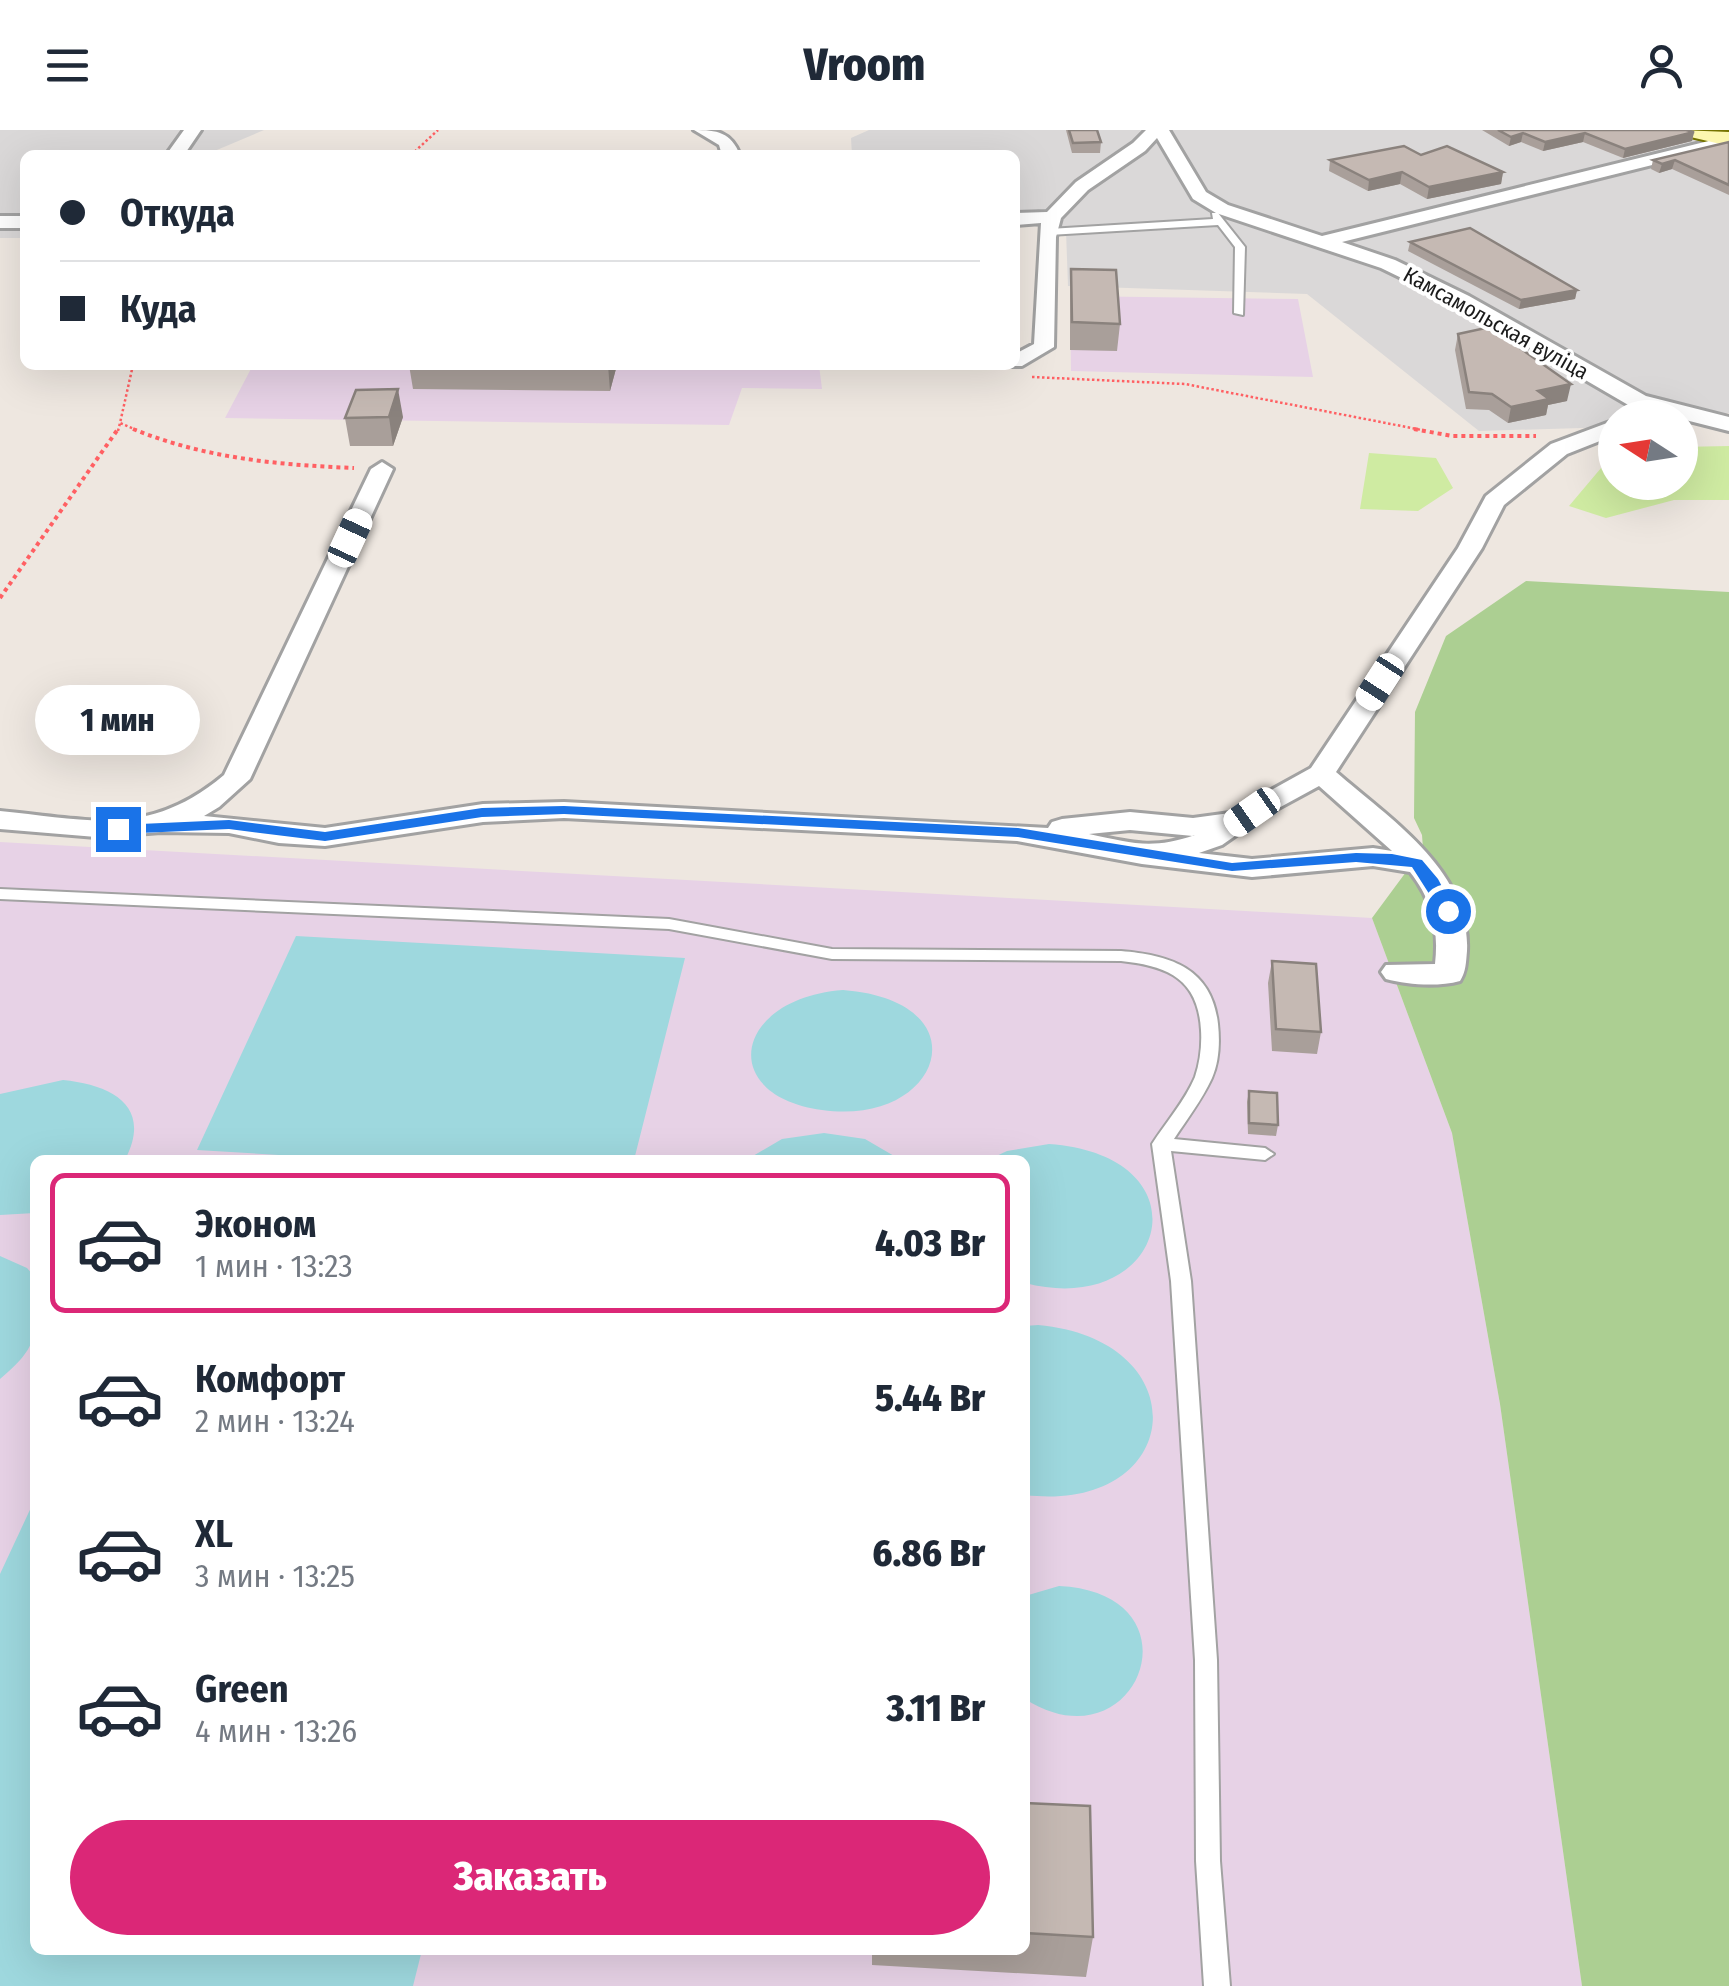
<!DOCTYPE html>
<html lang="ru">
<meta charset="utf-8">
<style>
body{margin:0;font-family:"Fira Sans Condensed",sans-serif;background:#f2f2f3;color:#1f2937;height:100vh;display:flex;flex-direction:column;font-size:38px;white-space:nowrap}
*{box-sizing:border-box;margin:0}
p{font-size:32px;color:#747a83}
.icon{flex:none;width:55px;height:55px;fill:none;stroke:currentColor;stroke-width:2;stroke-linecap:round;stroke-linejoin:round}
.map{position:relative;flex:1;overflow:hidden}
.panel{position:absolute;left:30px;top:1025px;width:1000px;height:800px;display:flex;flex-direction:column;background:#fff;border-radius:15px;box-shadow:0 10px 40px #0002}
.panel>*{flex:none}
.guide{position:absolute;left:20px;top:20px;width:1000px;height:220px;border-radius:15px;box-shadow:0 10px 40px #0002;display:grid;align-content:center;height:220px;padding:0 40px;background:#fff}
.needle{width:65px;rotate:282deg}
.fabs{position:absolute;left:1598px;top:270px;display:grid;gap:20px}
.fabs a{display:grid;place-items:center;width:100px;height:100px;border-radius:50%;background:#fff;box-shadow:0 10px 40px #0002;font-size:50px}
.end{position:absolute;width:45px;height:45px;margin:-22px;border:12px solid #1a73e8;background:#fff;box-shadow:0 0 0 5px #fff}
.from{border-radius:50%}
.bubble{position:absolute;height:70px;border-radius:35px;background:#fff;box-shadow:0 10px 40px #0002;font-size:32px;font-weight:800;line-height:70px;text-align:center}
.car{position:absolute;width:30px;height:60px;margin:-30px -15px;border-radius:12px;box-shadow:0 0 8px 2px #0007;background:linear-gradient(#fff 24%,#345 0 40%,#fff 0 76%,#345 0 86%,#fff 0)}
.guide b{display:flex;align-items:center;gap:35px;height:95px;font-size:38px}
.guide b+b{border-top:2px solid #e0e1e3}
.guide i{width:25px;height:25px;background:#1f2937}
ul{padding:18px 0 0;list-style:none}
li{display:flex;align-items:center;gap:30px;height:140px;margin:0 20px 15px;padding:0 20px;border:5px solid transparent;border-radius:15px}
li div{flex:1}
li b{display:block;font-size:38px}
li em{font-style:normal;font-weight:800}
li.current{border-color:#db2777}
li>.icon{width:90px;height:90px;stroke-width:1.5}
.button{display:flex;gap:20px;margin-top:auto;padding:20px 40px}
.button a{flex:1;height:115px;border-radius:60px;background:#db2777;color:#fff;font-size:40px;font-weight:800;line-height:115px;text-align:center}
header{display:flex;justify-content:space-between;align-items:center;height:130px;padding:0 40px;background:#fff;font-size:45px;font-weight:800}
.map>svg:first-child{display:block}
.residential{fill:#dad8d8}
.industrial{fill:#e7d2e6;fill-rule:evenodd}
.grass{fill:#cfeba2}
.forest{fill:#accf92}
.water{fill:#9ed8de}
.lines{fill:none;stroke-linecap:round;stroke-linejoin:round}
.lane-casing{stroke:#a2a2a2;stroke-width:4}
.street-casing{stroke:#a2a2a2;stroke-width:6}
.secondary-casing{stroke:#757300;stroke-width:4}
.path-far1{stroke:#ff6063;stroke-width:2.5;stroke-dasharray:2.5 2.5;stroke-linecap:butt}
.path{stroke:#ff6063;stroke-width:4;stroke-dasharray:4 4;stroke-linecap:butt}
.lane{fill:#fff;fill-rule:evenodd}
.street{fill:#fff;fill-rule:evenodd}
.secondary{fill:#fcf7af;fill-rule:evenodd}
.wall{fill:#a99f9a}
.shaded-wall{fill:#8a827d}
.building{fill:#c5b9b3;stroke:#8a827d;stroke-width:2.5}
.route{fill:#1a73e8}
.labels{text-anchor:middle;dominant-baseline:central;stroke-width:8;stroke-linejoin:round;paint-order:stroke}
.far-street-label{font-size:22px;fill:#1b1b1b;stroke:#fff}
</style>
<header><svg class="icon" aria-label="menu" viewBox="0 0 24 24"><path d="M4 6h16M4 12h16M4 18h16"/></svg>Vroom<svg class="icon" aria-label="person" viewBox="0 0 24 24"><circle cx="12" cy="8" r="4"/><path d="M4 21q1-7 8-7t8 7"/></svg></header>
<div class="map">
<svg width="1729" height="1856" viewBox="0 0 1729 1856">
<rect width="100%" height="100%" fill="#eee7e0"/>
<!-- residential -->
<path class="residential" d="M0,0H264L205,25H25V108H0Z
M869,0H1729V283L1680,294V288H1615V297L1479,301L1307,164L1068,156L1066,101L1015,93V25H852L851,8Z"/>
<!-- industrial -->
<path class="industrial" d="M1070,166L1298,169L1313,247L1071,241Z
M253,235H819L822,259L742,258L729,295L225,288Z
M0,712L1372,788L1452,1003L1500,1274L1582,1856H0ZM35,1030H1025V1820H35Z"/>
<!-- grass -->
<path class="grass" d="M1729,316V370H1674L1606,388L1569,376L1612,325H1615V352H1680V317Z
M1369,323L1436,328L1453,358L1418,381L1360,379Z"/>
<!-- forest -->
<path class="forest" d="M1526,451L1729,462V1856H1582L1500,1274L1452,1003L1372,788L1423,719L1422,705L1414,688L1415,582L1446,506Z"/>
<!-- water -->
<path class="water" d="M296,806L685,828L634,1030H361L197,1020Z
M843,860C985,871 942,997 822,980C715,965 735,868 843,860Z
M63,950C112,955 153,976 125,1030H35V1083L0,1085V964Z
M824,1003L865,1009L901,1030H746L782,1009Z
M1049,1014C1212,1026 1166,1190 1025,1153V1030H988L1007,1021Z
M0,1126L27,1138L35,1147C35,1200 44,1213 0,1249Z
M1038,1195C1201,1210 1185,1384 1025,1365V1196Z
M35,1369V1820H422L413,1856H0V1444Z
M1059,1456C1205,1463 1138,1641 1025,1569V1466Z"/>
<g class="lines">
<!-- lane casing -->
<g class="lane-casing">
<path id="lane" d="M1212,83H1218L1245,117L1243,185L1234,183L1235,117L1218,95L1049,105L1044,102L1049,99L1213,89Z
M0,759L669,789L832,819L1121,821C1170,825 1212,838 1218,894C1220,912 1219,932 1212,948C1202,970 1187,989 1174,1009L1265,1018L1274,1024L1265,1030L1171,1021L1191,1151L1217,1530L1220,1731L1230,1856H1204L1196,1731L1195,1530L1171,1151L1152,1014C1166,992 1185,971 1195,947C1200,932 1202,915 1201,900C1198,848 1167,836 1121,831L832,829L669,799L0,769Z"/>
</g>
<!-- street casing -->
<g class="street-casing">
<path id="street" d="M184,0H201L184,25H166Z
M694,0C717,0 731,2 740,25H722L719,15Z
M1146,0H1169L1206,62L1228,75L1322,106L1729,6V16L1342,112L1395,130L1469,166L1646,266L1729,287V301L1630,276L1455,174L1381,138L1216,83L1193,69L1157,8L1145,21L1088,60L1061,88L1056,107L1054,217L1022,236H1008L1015,235V224L1034,214L1041,93L1015,95V83L1047,82L1076,52L1133,13Z
M0,86H25V98H0Z
M1615,290V305L1567,324L1504,375L1482,418L1336,642C1390,689 1471,741 1467,821C1466,832 1466,842 1460,851C1438,857 1408,855 1386,849L1381,842L1386,835L1435,834C1439,798 1432,770 1410,742L1373,736L1252,747L1142,734L1017,711L564,688L483,692L325,716L279,713L229,703L161,702L96,707L0,699V681C90,690 149,708 224,645L371,339L382,332L393,339L250,649L219,677L204,686L325,698L483,674L564,672L1048,698L1052,692L1062,689L1130,682L1193,688L1230,683L1311,638L1458,418L1486,366L1551,314ZM1319,656L1392,721L1373,718L1252,729L1199,723L1222,715L1262,687ZM1130,700L1193,706L1195,705C1151,720 1132,713 1089,704Z"/>
</g>
<!-- secondary casing -->
<g class="secondary-casing">
<path id="secondary" d="M1679,0L1729,2V16L1682,5Z"/>
</g>
<!-- path-far1 -->
<path class="path-far1" d="M411,25L438,0
M133,235L120,293L139,301
M1032,247L1185,254L1427,301
M118,301L120,293"/>
<!-- path -->
<path class="path" d="M133,299C204,328 278,335 354,338
M1414,299L1452,306H1536
M0,468L118,299"/>
<!-- lane -->
<use href="#lane" class="lane"/>
<!-- street -->
<use href="#street" class="street"/>
<!-- secondary -->
<use href="#secondary" class="secondary"/>
</g>
<!-- wall -->
<path class="wall" d="M1066,0H1097L1101,12L1100,23H1072Z
M1482,0H1686L1694,2L1692,11L1623,28L1583,12L1543,21L1521,12L1509,16Z
M1729,12V65L1672,39L1659,43L1651,39L1653,30Z
M1421,25L1503,42L1501,54L1427,69L1400,54L1368,61L1329,41L1330,30Z
M1410,112L1577,160L1575,169L1519,179L1408,121Z
M1071,139L1120,194L1117,221L1070,220V166Z
M1458,204L1567,271L1548,275L1546,285L1508,293L1489,280L1466,279L1455,220Z
M409,235H617L610,261L413,259Z
M403,287L393,316H350L345,288Z
M1272,831L1321,902L1317,924L1272,921L1268,853Z
M1249,961L1278,995L1276,1006L1248,1004L1247,972Z
M1025,1673L1093,1807L1086,1847L872,1835V1820H1025Z"/>
<!-- shaded-wall -->
<path class="shaded-wall" d="M1694,2L1692,11L1623,28L1625,19Z
M1523,3L1521,12L1509,16L1511,7Z
M1585,3L1583,12L1543,21L1545,12Z
M1675,30L1672,39L1659,43L1662,34Z
M1402,42L1400,54L1368,61L1369,50Z
M1503,42L1501,54L1427,69L1429,57Z
M1577,160L1575,169L1519,179L1521,170Z
M608,235H617L610,261Z
M1571,254L1567,271L1548,275L1546,285L1508,293L1511,277L1538,261Z
M398,259L403,287L393,316L389,287Z"/>
<!-- building -->
<path class="building" d="M1069,0H1097L1101,12L1073,13Z
M1498,0H1686L1694,2L1625,19L1585,3L1545,12L1523,3L1511,7Z
M1729,12V55L1675,30L1662,34L1653,30Z
M1404,16L1421,25L1447,16L1503,42L1429,57L1402,42L1369,50L1330,30Z
M1470,98L1577,160L1521,170L1410,112Z
M1071,139L1116,140L1120,194L1072,192Z
M1490,197L1571,254L1538,261L1549,269L1511,277L1492,264L1469,262L1458,204Z
M398,259L389,287L345,288L356,260Z
M1272,831L1316,834L1321,902L1276,899Z
M1249,961L1277,963L1278,995L1249,993Z
M1025,1673L1090,1676L1093,1807L1025,1803Z"/>
<!-- route -->
<path class="route" d="M564,676L1018,698L1232,733L1356,723L1392,724L1422,730L1438,749L1455,781L1442,784L1412,737L1356,732L1232,741L1018,707L564,684L482,687L325,711L229,699L118,704L110,699L118,695L229,690L325,702L482,678Z"/>
<g class="labels">
<!-- far-street labels -->
<g class="far-street-label">
<text transform="translate(1496 193) rotate(29)">Камсамольская вуліца</text>
</g>
</g>
</svg>
<div class="fabs">
<a><svg class="needle" viewBox="-14 -14 28 28"><path d="M0-13l5 13h-10z" fill="#e53935"/><path d="M0 13l5-13h-10z" fill="#747a83"/></svg></a>
</div>
<i class="end from" style="left:1448px;top:781px"></i>
<i class="end" style="left:118px;top:699px"></i>
<div class="bubble" style="left:35px;top:555px;width:165px">1 мин</div>
<i class="car" style="left:350px;top:408px;rotate:25deg"></i>
<i class="car" style="left:1380px;top:552px;rotate:213deg"></i>
<i class="car" style="left:1252px;top:682px;rotate:235deg"></i>
<div class="guide">
<b><i class="from"></i>Откуда</b>
<b><i></i>Куда</b>
</div>
<section class="panel">
<ul>
<li class="current"><svg class="icon" aria-label="car" viewBox="0 0 24 24"><path d="M5 17H2v-5l4-1 3-4h7l3 4 3 1v5h-3M9 17h6M6 11h13"/><circle cx="7" cy="17" r="2"/><circle cx="17" cy="17" r="2"/></svg><div><b>Эконом</b><p>1 мин · 13:23</p></div><em>4.03 Br</em></li>
<li><svg class="icon" aria-label="car" viewBox="0 0 24 24"><path d="M5 17H2v-5l4-1 3-4h7l3 4 3 1v5h-3M9 17h6M6 11h13"/><circle cx="7" cy="17" r="2"/><circle cx="17" cy="17" r="2"/></svg><div><b>Комфорт</b><p>2 мин · 13:24</p></div><em>5.44 Br</em></li>
<li><svg class="icon" aria-label="car" viewBox="0 0 24 24"><path d="M5 17H2v-5l4-1 3-4h7l3 4 3 1v5h-3M9 17h6M6 11h13"/><circle cx="7" cy="17" r="2"/><circle cx="17" cy="17" r="2"/></svg><div><b>XL</b><p>3 мин · 13:25</p></div><em>6.86 Br</em></li>
<li><svg class="icon" aria-label="car" viewBox="0 0 24 24"><path d="M5 17H2v-5l4-1 3-4h7l3 4 3 1v5h-3M9 17h6M6 11h13"/><circle cx="7" cy="17" r="2"/><circle cx="17" cy="17" r="2"/></svg><div><b>Green</b><p>4 мин · 13:26</p></div><em>3.11 Br</em></li>
</ul>
<div class="button"><a>Заказать</a></div>
</section>
</div>
